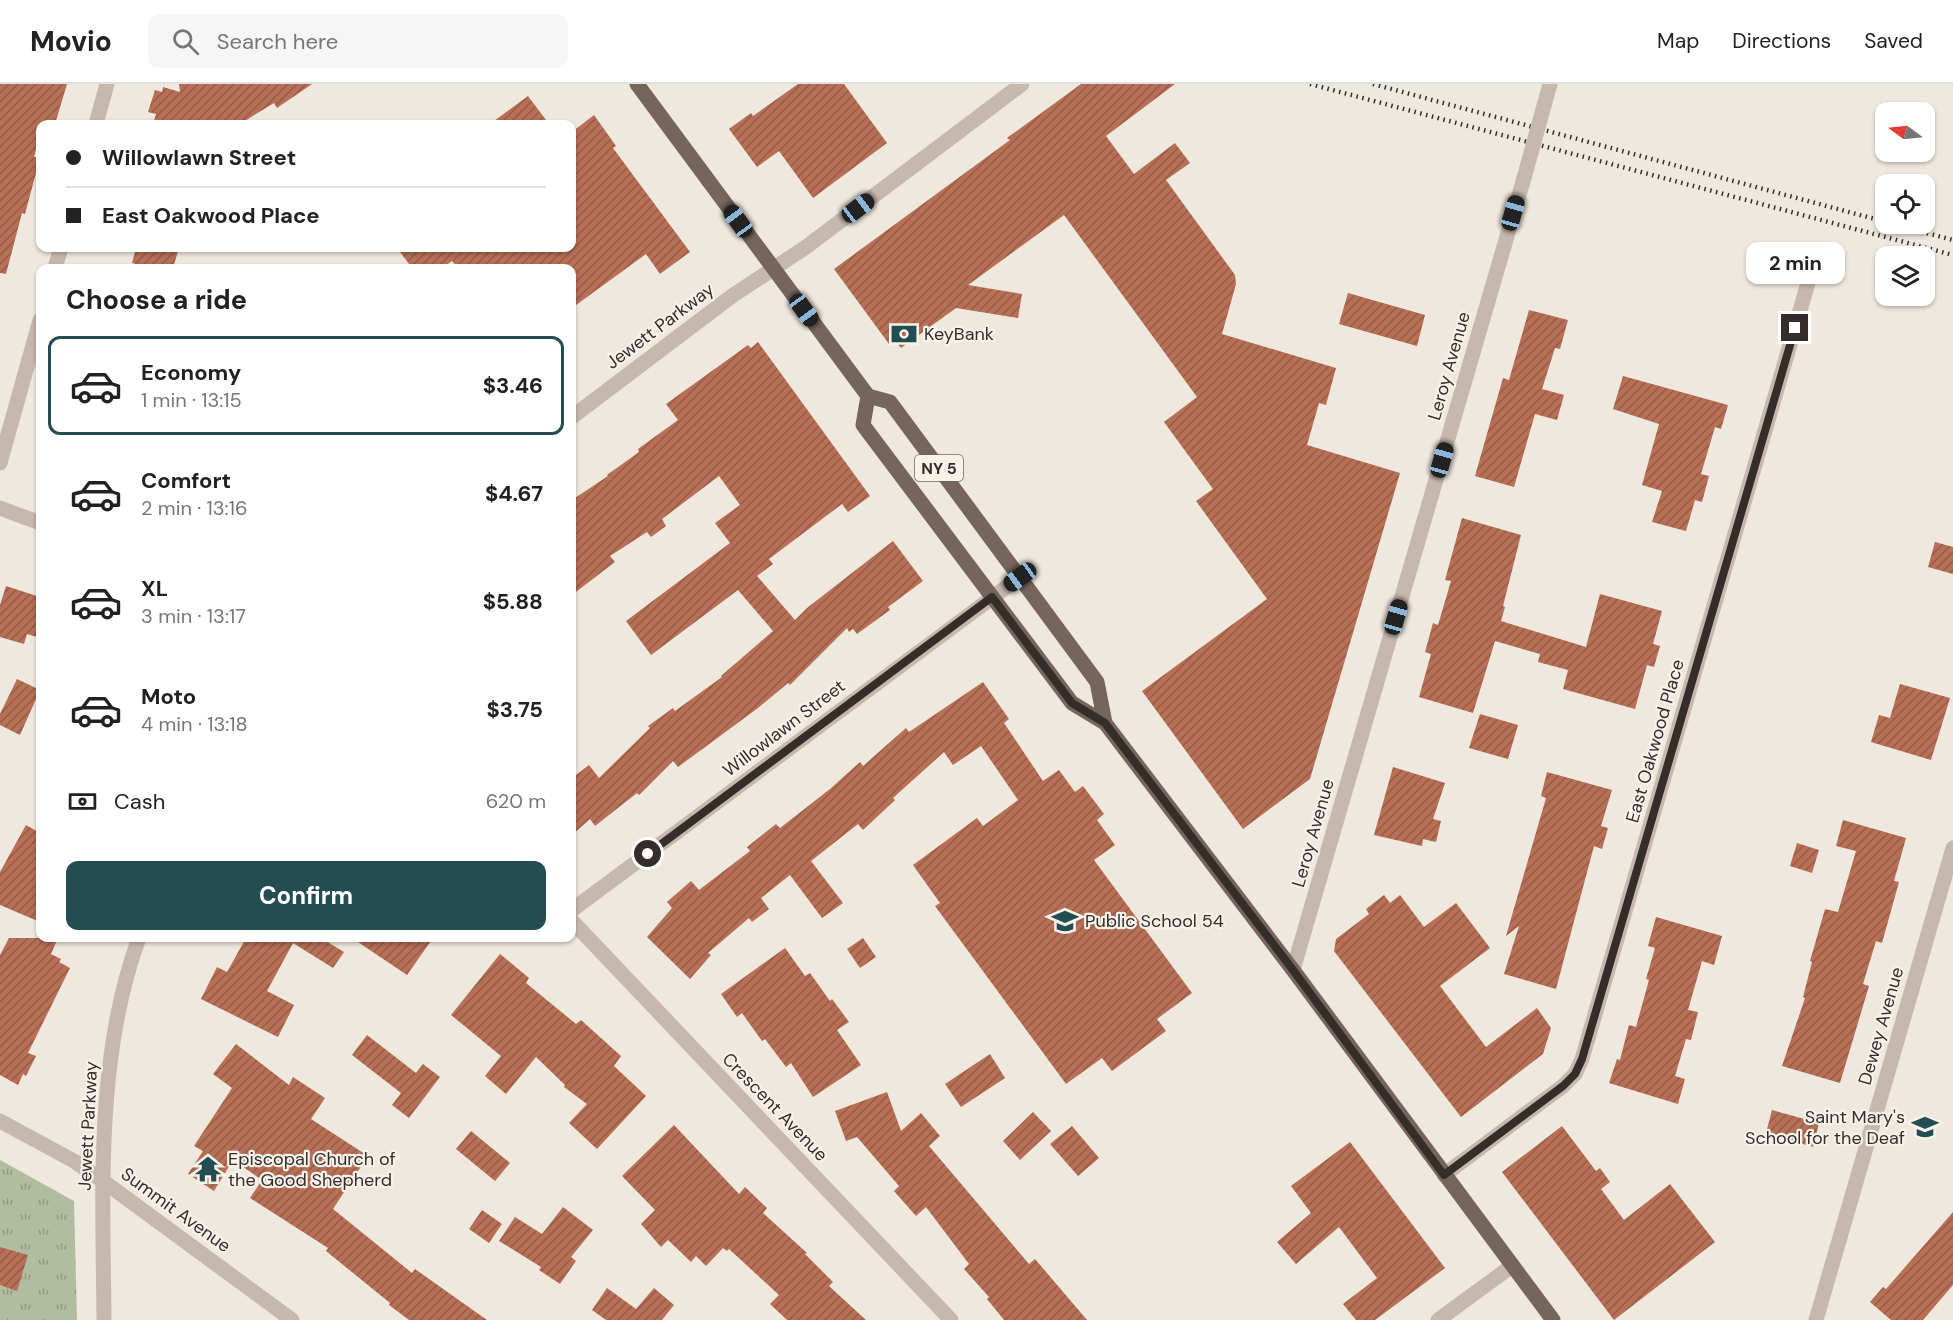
<!DOCTYPE html>
<meta charset="utf-8">
<style>
body{margin:0;font-family:"DM Sans",sans-serif;background:#f6f6f6;color:#222;height:100vh;display:flex;flex-direction:column;font-size:22px;white-space:nowrap}
*{box-sizing:border-box;margin:0}
p{font-size:20px;color:#767676}
.icon{flex:none;width:33px;height:33px;fill:none;stroke:currentColor;stroke-width:2;stroke-linecap:round;stroke-linejoin:round}
.map{position:relative;flex:1;overflow:hidden}
.sheet{position:absolute;left:36px;top:180px;width:540px;height:678px;display:flex;flex-direction:column;background:#fff;border-radius:12px;box-shadow:0 2px 4px #0004}
.sheet>*{flex:none}
.top-card{position:absolute;left:36px;top:36px;width:540px;height:132px;border-radius:12px;box-shadow:0 2px 4px #0004;display:grid;align-content:center;height:132px;padding:0 30px;background:#fff}
.needle{width:39px;rotate:285deg}
.fabs{position:absolute;left:1875px;top:18px;display:grid;gap:12px}
.fabs a{display:grid;place-items:center;width:60px;height:60px;border-radius:12px;background:#fff;box-shadow:0 2px 4px #0004;font-size:30px}
.end{position:absolute;width:27px;height:27px;margin:-14px;border:8px solid #352d2a;background:#fff;box-shadow:0 0 0 3px #fff}
.from{border-radius:50%}
.bubble{position:absolute;height:42px;border-radius:12px;background:#fff;box-shadow:0 2px 4px #0004;font-size:20px;font-weight:700;line-height:42px;text-align:center}
.car{position:absolute;width:18px;height:36px;margin:-18px -9px;border-radius:8px;box-shadow:0 0 4px 2px #0007;background:linear-gradient(#222 24%,#8ab4d8 0 40%,#222 0 76%,#8ab4d8 0 86%,#222 0)}
.top-card b{display:flex;align-items:center;gap:21px;height:57px;font-size:22px}
.top-card b+b{border-top:2px solid #e0e0e0}
.top-card i{width:15px;height:15px;background:#222}
ul{padding:0;list-style:none}
li{display:flex;align-items:center;gap:18px;height:99px;margin:0 12px 9px;padding:0 18px;border:3px solid transparent;border-radius:12px}
li div{flex:1}
li b{display:block;font-size:22px}
li em{font-style:normal;font-weight:700}
li.on{border-color:#244d51}
li>.icon{width:54px;height:54px;stroke-width:1.5}
h2{padding:0 30px;font-size:27px;line-height:72px}
.pay{display:flex;align-items:center;gap:15px;height:66px;padding:0 30px;font-size:22px}
.pay p{margin-inline-start:auto}
.cta{display:flex;gap:12px;margin-top:auto;padding:12px 30px}
.cta a{flex:1;height:69px;border-radius:12px;background:#244d51;color:#fff;font-size:24px;font-weight:700;line-height:69px;text-align:center}
header{display:flex;align-items:center;gap:36px;box-sizing:border-box;height:84px;padding:0 30px;background:#fff;border-bottom:2px solid #e0e0e0}
header strong{font-size:28px}
nav{display:flex;gap:33px;margin-inline-start:auto;font-size:21px}
.search{width:420px;height:54px;background:#f6f6f6;display:flex;align-items:center;gap:15px;box-sizing:border-box;padding:0 21px;border-radius:12px;color:#767676;font-size:22px}
.map>svg:first-child{display:block}
.grass{fill:url(#grass-tufts)}
.building{fill:url(#building-hatch)}
.lines{fill:none;stroke-linecap:round;stroke-linejoin:round}
.street{stroke:#c6b8ac;stroke-width:15}
.primary{stroke:#75655d;stroke-width:15}
.rail{stroke:#352d2a;stroke-width:4.5;stroke-dasharray:1.5 4.5;stroke-linecap:butt}
.street-bridge{stroke:#c6b8ac;stroke-width:15}
.route{stroke:#352d2a;stroke-width:8}
.labels{text-anchor:middle;dominant-baseline:central;stroke-width:4.5;stroke-linejoin:round;paint-order:stroke}
.shield{fill:#f7f2ea;stroke:#6f6864;stroke-width:1.5}
.shield-label{font-size:16px;font-weight:bold;fill:#352d2a}
.street-label{font-size:18px;fill:#352d2a;stroke:#f7f2ea}
.poi-label{font-size:18px;fill:#352d2a;stroke:#f7f2ea;text-anchor:start}
</style>
<header>
<strong>Movio</strong>
<div class="search"><svg class="icon" aria-label="search" viewBox="0 0 24 24"><circle cx="10" cy="10" r="6"/><path d="M15 15l6 6"/></svg>Search here</div>
<nav><a>Map</a><a>Directions</a><a>Saved</a></nav>
</header>
<div class="map">
<svg width="1953" height="1236" viewBox="0 0 1953 1236">
<defs>
<pattern id="grass-tufts" width="24" height="20" patternUnits="userSpaceOnUse" patternTransform="scale(1.5)"><rect width="24" height="20" fill="#b2bda0"/><path d="M3 7l-1-3M5 7V3M7 7l1-3M15 17l-1-3M17 17v-4M19 17l1-3" fill="none" stroke="#929a83"/></pattern>
<pattern id="building-hatch" width="6" height="6" patternUnits="userSpaceOnUse" patternTransform="scale(1.5)"><rect width="6" height="6" fill="#b76f55"/><path d="M-1 1l2-2M0 6l6-6M5 7l2-2" fill="none" stroke="#965c47"/></pattern>
</defs>
<rect width="100%" height="100%" fill="#efe8de"/>
<!-- grass -->
<path class="grass" d="M0,1076L74,1117L77,1236H0Z"/>
<!-- building -->
<path class="building" d="M0,0H67L55,40H40V48L34,73L40,74L25,130L22,129L6,190L0,189Z
M179,0H312L277,24L274,19L240,40H153L156,30L148,28L155,6L162,8L163,3L180,8Z
M798,0H844L887,59L813,114L779,67L757,83L729,45L751,29L753,32Z
M1081,0H1175L1106,52L1134,90L1175,59L1190,79L1166,96L1235,191L1236,200L1222,250L1336,284L1326,321L1319,319L1307,361L1400,389L1310,695L1243,745L1142,607L1267,515L1196,417L1213,405L1164,338L1197,313L1064,131L968,201L1022,210L1018,234L956,224L901,264L895,256L889,260L834,185L1010,56L1007,54Z
M528,12L549,40H490Z
M594,31L616,62L613,64L690,168L660,190L646,170L572,224V184H458L452,177L442,184H412L397,164H572V48Z
M136,164H179L173,184H152L132,179Z
M1348,209L1425,231L1417,262L1339,240Z
M1529,226L1568,236L1560,265L1555,264L1542,305L1564,311L1557,336L1535,330L1514,403L1475,392L1503,294L1509,296Z
M758,258L870,412L848,428L842,420L769,475L773,480L757,492L795,536L807,524L893,457L923,497L888,523L890,526L857,550L853,545L849,548L847,544L790,601L788,599L758,624L678,683L673,677L639,711L637,709L595,742L590,735L572,751V694L589,681L599,694L650,644L648,642L673,624L675,627L722,593L721,592L773,547L738,506L651,571L626,537L730,459L715,439L740,421L719,392L662,435L666,442L651,453L647,448L610,472L615,478L572,511V416L608,392L607,391L639,368L638,365L678,336L666,320L748,261L751,264Z
M1623,292L1728,321L1721,345L1715,343L1701,390L1709,392L1702,418L1695,416L1686,447L1652,438L1662,407L1642,401L1659,340L1613,325Z
M1462,434L1521,451L1503,522L1505,523L1501,537L1586,563L1600,510L1662,527L1653,560L1660,562L1654,583L1647,581L1635,625L1563,605L1568,586L1538,578L1540,570L1495,557L1473,629L1419,613L1431,570L1425,568L1433,539L1438,541L1451,497L1445,496Z
M1935,458L1953,463V490L1928,483Z
M6,502L40,513V554L27,550L24,560L0,553V521Z
M17,595L40,606L20,651L0,641V630Z
M983,598L1009,635L1004,639L1043,697L1059,686L1075,708L1083,702L1104,730L1097,736L1115,761L1094,776L1192,909L1157,935L1166,947L1112,987L1102,974L1066,1000L935,822L940,819L913,781L977,734L983,742L1018,716L981,662L953,681L944,668L893,714L895,716L863,746L858,740L811,777L843,819L822,834L790,791L761,814L769,825L752,838L749,834L708,869L711,871L690,895L647,853L672,824L667,818L691,797L699,806L750,767L747,763L776,740L780,744L830,705L860,678L863,682L906,644L909,648Z
M1900,600L1950,614L1931,676L1871,658L1879,631L1890,634Z
M1480,630L1518,641L1508,675L1469,664Z
M1393,683L1445,699L1433,735L1441,737L1436,758L1423,755L1422,762L1374,751Z
M1547,688L1612,706L1601,742L1608,744L1602,765L1594,762L1556,905L1504,890L1519,842L1506,852L1546,714L1541,712Z
M1843,736L1906,754L1894,797L1899,798L1882,859L1876,857L1863,900L1869,902L1840,999L1782,982L1805,914L1803,913L1812,878L1810,877L1825,825L1838,828L1856,767L1836,762Z
M26,741L40,749V838L0,821V788Z
M1797,759L1819,766L1812,789L1790,782Z
M1384,811L1390,819L1400,811L1424,843L1456,819L1490,864L1440,902L1486,963L1537,924L1551,944L1543,970L1461,1033L1334,867L1336,855L1369,830L1366,825Z
M1656,833L1722,852L1714,881L1702,877L1688,926L1698,928L1691,956L1686,955L1675,992L1685,995L1678,1020L1609,999L1617,975L1620,976L1629,941L1636,943L1649,896L1646,895L1655,864L1648,862Z
M9,854H58L51,870L61,875L59,878L70,884L28,969L36,972L26,992L23,990L18,1001L0,991V871Z
M246,854H321L344,868L333,884L293,859L267,907L294,921L278,953L201,915L217,883L227,888Z
M352,854H433L407,891Z
M863,854L876,873L860,884L847,865Z
M785,864L805,892L810,889L830,917L832,915L849,938L837,946L861,981L813,1013L791,979L786,983L765,955L762,957L742,929L737,933L721,910Z
M500,870L529,894L526,899L576,940L581,936L621,972L614,982L646,1012L597,1065L569,1039L587,1020L564,1003L565,1001L536,973L506,1010L485,992L501,972L451,931Z
M367,951L416,989L423,980L440,993L409,1034L392,1021L401,1009L352,971Z
M236,960L289,1001L293,993L325,1014L311,1035L368,1072L333,1125L412,1189L415,1185L487,1236H409L389,1221L390,1219L326,1167L328,1164L250,1114L262,1096L233,1076L214,1107L188,1090L203,1067L194,1062L232,1004L213,990Z
M990,970L1005,994L961,1023L945,1000Z
M887,1008L901,1047L921,1029L940,1052L929,1062L1029,1180L1035,1175L1087,1236H1004L987,1215L989,1213L964,1185L969,1180L926,1123L916,1132L894,1107L899,1102L857,1053L846,1057L835,1027Z
M1772,1026L1819,1039L1813,1063L1766,1049Z
M1033,1028L1051,1047L1020,1076L1003,1057Z
M674,1041L739,1110L745,1103L767,1124L763,1129L807,1169L805,1170L833,1198L829,1202L866,1236H787L770,1220L779,1211L729,1165L727,1167L723,1164L706,1182L696,1172L691,1178L668,1156L661,1163L641,1140L655,1126L622,1092Z
M1072,1042L1099,1074L1078,1092L1050,1060Z
M1562,1042L1596,1087L1600,1084L1610,1098L1601,1105L1624,1136L1670,1100L1715,1158L1614,1236L1502,1088Z
M471,1047L510,1079L495,1097L456,1065Z
M1350,1058L1445,1184L1375,1236H1356L1343,1220L1377,1194L1339,1143L1296,1180L1277,1158L1311,1129L1291,1102Z
M563,1123L593,1146L571,1173L576,1177L560,1200L539,1186L541,1183L499,1157L515,1133L542,1150Z
M482,1126L502,1140L489,1159L469,1145Z
M1953,1128V1201L1923,1236H1891L1870,1218L1883,1203L1886,1205Z
M0,1163L28,1171L17,1207L0,1201Z
M607,1204L636,1225L654,1204L674,1221L662,1236H606L592,1226Z"/>
<g class="lines">
<!-- street -->
<path class="street" d="M96,40L107,0
M55,184L61,164
M572,333L732,212L806,163L1022,0
M0,379L40,236
M0,424L40,439
M572,826L1020,493
M572,837L951,1236
M1293,886L1524,94
M0,1037L74,1077L103,1097L292,1236
M1444,1091L1563,1002L1575,990L1582,975L1815,175
M104,1236C103,1111 95,973 139,854
M1438,1236L1512,1182
M1816,1236L1953,764"/>
<!-- primary -->
<path class="primary" d="M637,0L868,312L890,318L1097,598L1105,639
M868,312L863,341L1072,619L1105,639L1293,886L1553,1236"/>
<!-- rail -->
<path class="rail" d="M1310,0L1953,171
M1373,0L1886,138
M1892,140L1953,156"/>
<!-- street-bridge -->
<path class="street-bridge" d="M1524,94L1550,0"/>
</g>
<g class="lines">
<!-- route -->
<path class="route" d="M648,770L992,513L1072,619L1105,639L1293,886L1444,1091L1563,1002L1575,990L1582,975L1795,244"/>
</g>
<!-- icons -->
<defs>
<g id="bank-bare" transform="scale(2.07)"><path d="M-6-4H6V4H-6ZM0-2.3a2.3 2.3 0 1 0 0 4.6a2.3 2.3 0 1 0 0-4.6Z" fill="#244d51" stroke="#f7f2ea" stroke-width="2.5" paint-order="stroke"/></g>
<g id="school-bare" transform="scale(2.07)"><path d="M0-5L7-2L0 1L-7-2ZM-4 1L0 2.5L4 1V4Q0 6-4 4Z" fill="#244d51" stroke="#f7f2ea" stroke-width="2.5" paint-order="stroke"/></g>
<g id="temple-bare" transform="scale(2.07)"><path d="M0-6L5-2H3V0L6.5 2.5H4V6H1.5V3h-3V6H-4V2.5H-6.5L-3 0V-2H-5Z" fill="#244d51" stroke="#f7f2ea" stroke-width="2.5" paint-order="stroke"/></g>
</defs>
<g fill-rule="evenodd">
<use href="#bank-bare" x="904" y="250"/>
<use href="#school-bare" x="1065" y="837"/>
<use href="#school-bare" x="1925" y="1043"/>
<use href="#temple-bare" x="208" y="1085"/>
</g>
<g class="labels">
<!-- shield labels -->
<rect class="shield" x="915" y="371" width="48" height="26" rx="4.5"/>
<g class="shield-label">
<text x="939" y="384">NY 5</text>
</g>
<!-- street labels -->
<g class="street-label">
<text transform="translate(660 242) rotate(-37)">Jewett Parkway</text>
<text transform="translate(1449 282) rotate(-74)">Leroy Avenue</text>
<text transform="translate(784 644) rotate(-37)">Willowlawn Street</text>
<text transform="translate(1655 657) rotate(-74)">East Oakwood Place</text>
<text transform="translate(1313 749) rotate(-74)">Leroy Avenue</text>
<text transform="translate(1881 942) rotate(-74)">Dewey Avenue</text>
<text transform="translate(775 1023) rotate(46)">Crescent Avenue</text>
<text transform="translate(88 1042) rotate(-87)">Jewett Parkway</text>
<text transform="translate(176 1126) rotate(36)">Summit Avenue</text>
</g>
<!-- poi labels -->
<g class="poi-label">
<text x="924" y="250">KeyBank</text>
<text x="1085" y="837">Public School 54</text>
<text x="1905" y="1033" text-anchor="end">Saint Mary's<tspan x="1905" dy="21">School for the Deaf</tspan></text>
<text x="228" y="1075">Episcopal Church of<tspan x="228" dy="21">the Good Shepherd</tspan></text>
</g>
</g>
</svg>
<div class="fabs">
<a><svg class="needle" viewBox="-14 -14 28 28"><path d="M0-13l5 13h-10z" fill="#e53935"/><path d="M0 13l5-13h-10z" fill="#767676"/></svg></a>
<a><svg class="icon" aria-label="locate" viewBox="0 0 24 24"><circle cx="12" cy="12" r="6"/><path d="M12 2v4M12 18v4M2 12h4M18 12h4"/></svg></a>
<a><svg class="icon" aria-label="layers" viewBox="0 0 24 24"><path d="M12 4l9 5-9 5-9-5zM3 14l9 5 9-5"/></svg></a>
</div>
<i class="end from" style="left:648px;top:770px"></i>
<i class="end" style="left:1795px;top:244px"></i>
<div class="bubble" style="left:1746px;top:158px;width:99px">2 min</div>
<i class="car" style="left:858px;top:124px;rotate:53deg"></i>
<i class="car" style="left:1513px;top:129px;rotate:16deg"></i>
<i class="car" style="left:738px;top:137px;rotate:324deg"></i>
<i class="car" style="left:804px;top:226px;rotate:144deg"></i>
<i class="car" style="left:1442px;top:376px;rotate:16deg"></i>
<i class="car" style="left:1020px;top:493px;rotate:234deg"></i>
<i class="car" style="left:1396px;top:533px;rotate:16deg"></i>
<div class="top-card">
<b><i class="from"></i>Willowlawn Street</b>
<b><i></i>East Oakwood Place</b>
</div>
<section class="sheet">
<h2>Choose a ride</h2>
<ul>
<li class="on"><svg class="icon" aria-label="car" viewBox="0 0 24 24"><path d="M5 17H2v-5l4-1 3-4h7l3 4 3 1v5h-3M9 17h6M6 11h13"/><circle cx="7" cy="17" r="2"/><circle cx="17" cy="17" r="2"/></svg><div><b>Economy</b><p>1 min · 13:15</p></div><em>$3.46</em></li>
<li><svg class="icon" aria-label="car" viewBox="0 0 24 24"><path d="M5 17H2v-5l4-1 3-4h7l3 4 3 1v5h-3M9 17h6M6 11h13"/><circle cx="7" cy="17" r="2"/><circle cx="17" cy="17" r="2"/></svg><div><b>Comfort</b><p>2 min · 13:16</p></div><em>$4.67</em></li>
<li><svg class="icon" aria-label="car" viewBox="0 0 24 24"><path d="M5 17H2v-5l4-1 3-4h7l3 4 3 1v5h-3M9 17h6M6 11h13"/><circle cx="7" cy="17" r="2"/><circle cx="17" cy="17" r="2"/></svg><div><b>XL</b><p>3 min · 13:17</p></div><em>$5.88</em></li>
<li><svg class="icon" aria-label="car" viewBox="0 0 24 24"><path d="M5 17H2v-5l4-1 3-4h7l3 4 3 1v5h-3M9 17h6M6 11h13"/><circle cx="7" cy="17" r="2"/><circle cx="17" cy="17" r="2"/></svg><div><b>Moto</b><p>4 min · 13:18</p></div><em>$3.75</em></li>
</ul>
<div class="pay"><svg class="icon" aria-label="cash" viewBox="0 0 24 24"><path d="M3 7h18v10H3z"/><circle cx="12" cy="12" r="2"/></svg>Cash<p>620 m</p></div>
<div class="cta"><a>Confirm</a></div>
</section>
</div>
